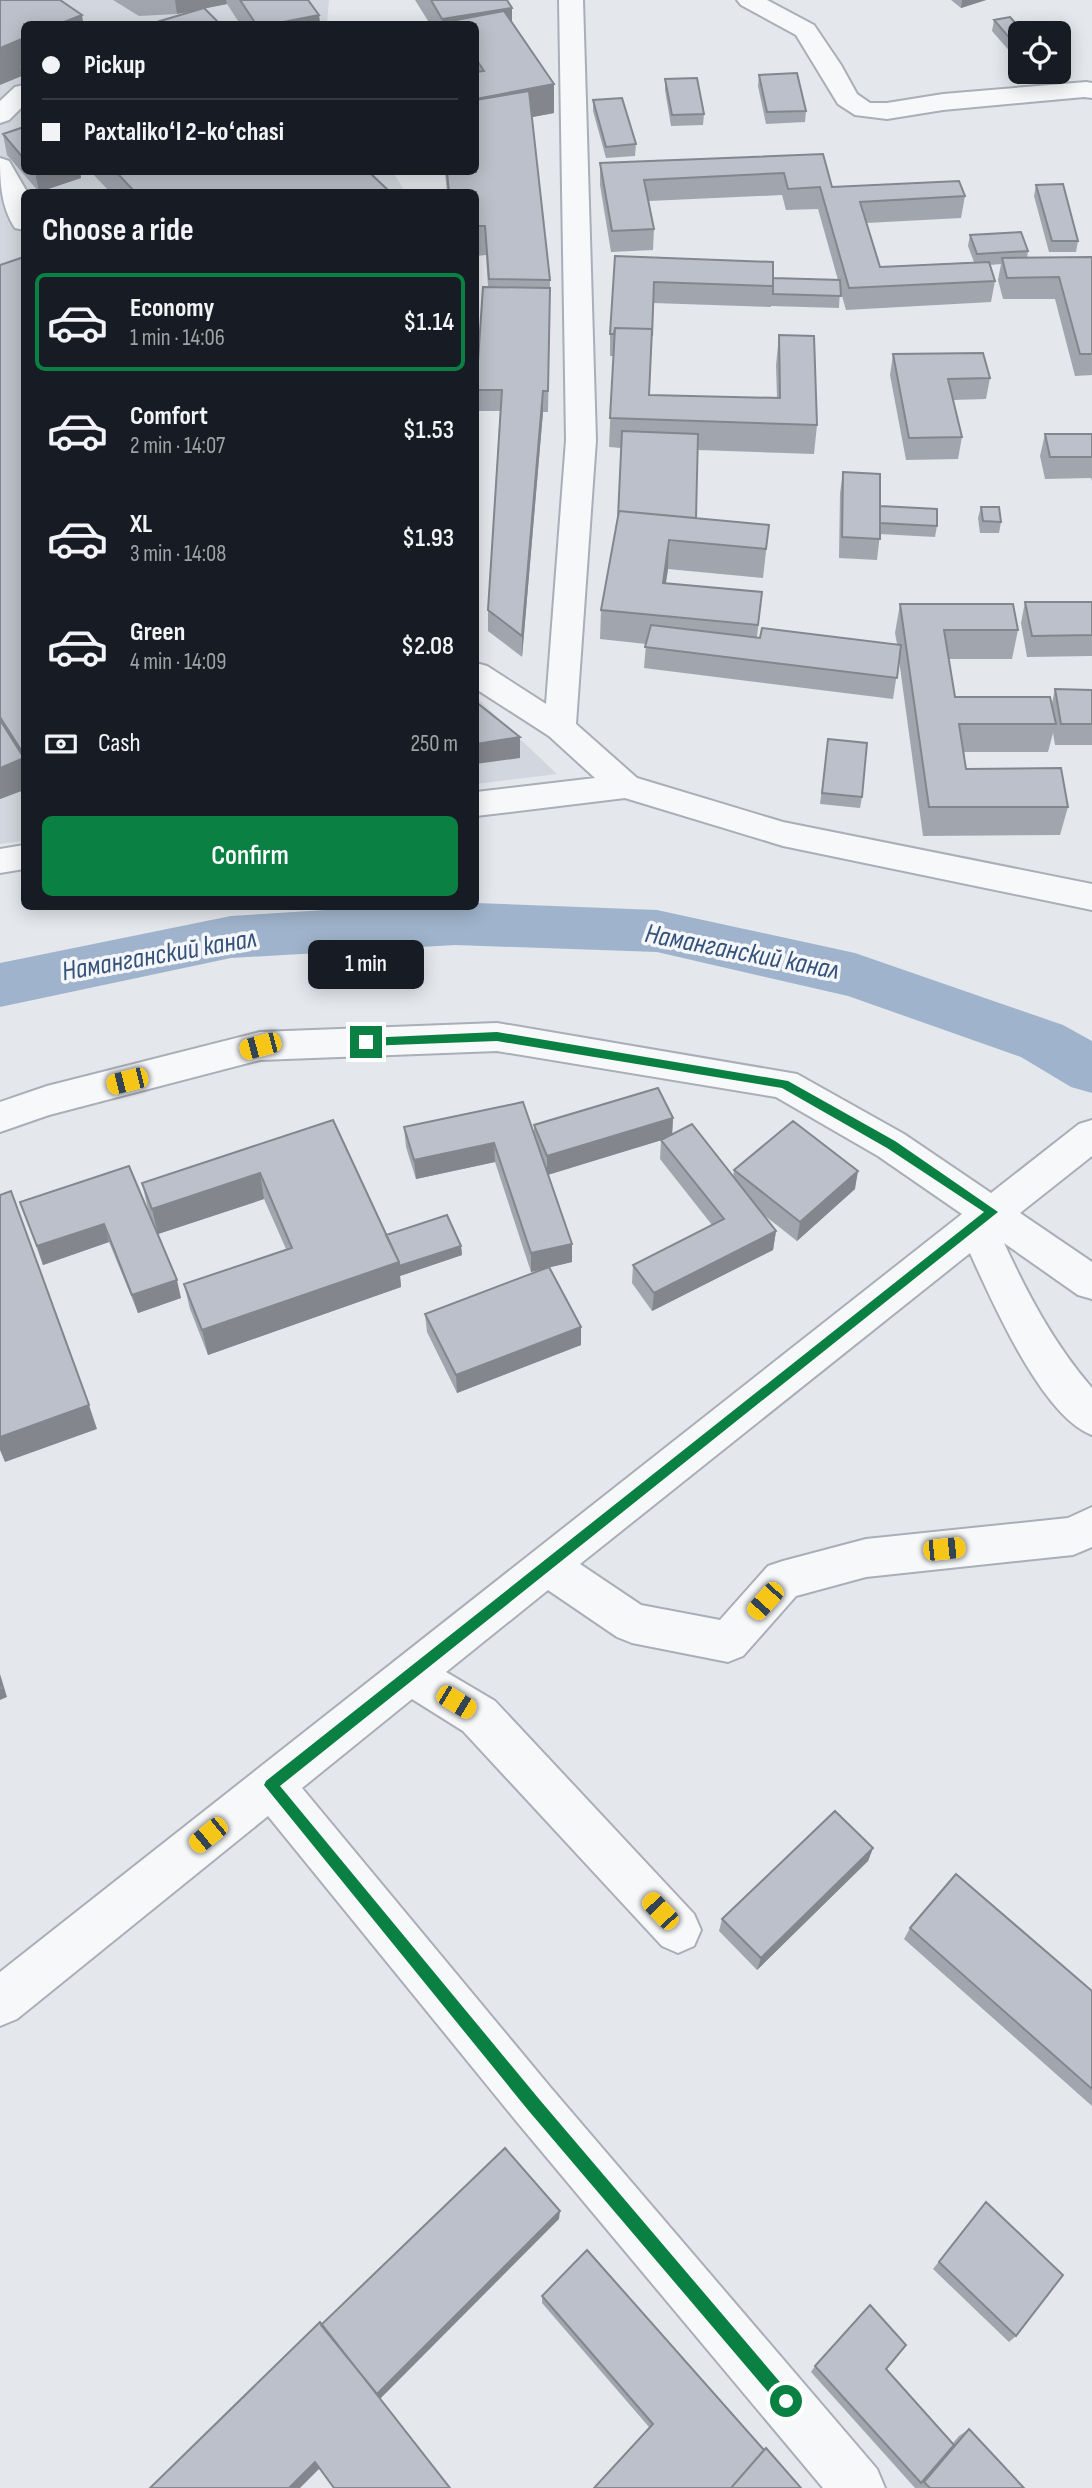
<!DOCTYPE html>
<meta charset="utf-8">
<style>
body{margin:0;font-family:"Sofia Sans Condensed",sans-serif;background:#242831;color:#f1f3f6;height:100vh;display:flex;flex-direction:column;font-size:26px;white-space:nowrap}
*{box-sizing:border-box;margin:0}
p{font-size:23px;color:#9ea1a6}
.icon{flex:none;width:38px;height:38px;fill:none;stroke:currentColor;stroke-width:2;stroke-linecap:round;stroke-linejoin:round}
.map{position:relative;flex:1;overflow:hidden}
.drawer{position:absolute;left:21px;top:189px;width:458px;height:721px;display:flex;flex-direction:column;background:#171b24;border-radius:10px;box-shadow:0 4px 18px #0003}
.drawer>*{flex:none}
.hud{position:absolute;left:21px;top:21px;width:458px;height:154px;border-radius:10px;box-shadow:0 4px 18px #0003;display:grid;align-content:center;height:154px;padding:0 21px;background:#171b24}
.controls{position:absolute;left:1008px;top:21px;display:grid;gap:14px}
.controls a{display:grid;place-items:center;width:63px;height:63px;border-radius:10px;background:#171b24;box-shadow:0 4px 18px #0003;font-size:35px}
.end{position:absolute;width:32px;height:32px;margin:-16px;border:9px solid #0b8043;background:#fff;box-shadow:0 0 0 4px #fff}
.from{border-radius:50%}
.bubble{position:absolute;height:49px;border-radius:10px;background:#171b24;box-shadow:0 4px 18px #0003;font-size:23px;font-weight:600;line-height:49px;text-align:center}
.car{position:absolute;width:21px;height:42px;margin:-21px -10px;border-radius:9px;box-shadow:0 0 5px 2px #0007;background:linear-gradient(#f5c518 24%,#345 0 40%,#f5c518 0 76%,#345 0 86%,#f5c518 0)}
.hud b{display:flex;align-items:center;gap:24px;height:66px;font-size:26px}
.hud b+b{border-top:2px solid #363941}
.hud i{width:18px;height:18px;background:#f1f3f6}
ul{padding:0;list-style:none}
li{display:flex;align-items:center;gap:21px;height:98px;margin:0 14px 10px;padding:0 7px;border:4px solid transparent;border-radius:10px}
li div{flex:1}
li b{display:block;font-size:26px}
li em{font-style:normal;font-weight:600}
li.on{border-color:#0b8043}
li>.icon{width:63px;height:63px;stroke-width:1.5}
h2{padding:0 21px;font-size:32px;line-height:84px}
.pay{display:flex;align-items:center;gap:18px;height:77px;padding:0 21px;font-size:26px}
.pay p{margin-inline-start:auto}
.button{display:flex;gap:14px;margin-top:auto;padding:14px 21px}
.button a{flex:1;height:80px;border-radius:10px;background:#0b8043;color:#fff;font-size:28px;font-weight:600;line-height:80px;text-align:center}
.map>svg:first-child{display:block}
.built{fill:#d2d6de}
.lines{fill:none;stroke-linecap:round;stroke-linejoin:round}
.canal{fill:#9fb4cc;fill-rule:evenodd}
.minor-casing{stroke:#a9aeb7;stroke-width:4}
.minor{fill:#f7f8fa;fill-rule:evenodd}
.wall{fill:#a1a5ae}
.shaded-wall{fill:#83868d}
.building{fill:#bbc0ca;stroke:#83868d;stroke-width:2}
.route{fill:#0b8043}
.labels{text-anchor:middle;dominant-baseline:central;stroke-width:7;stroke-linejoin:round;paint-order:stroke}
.water-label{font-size:28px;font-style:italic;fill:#34527a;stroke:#f4f6f9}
</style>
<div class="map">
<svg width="1092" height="2488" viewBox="0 0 1092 2488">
<rect width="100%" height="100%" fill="#e4e7ec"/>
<!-- built -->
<path class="built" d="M0,0H329L327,24H24V172H393L405,192H24V841L0,844Z
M476,697L557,774L476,784Z"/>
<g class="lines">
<!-- canal -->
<path class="canal" d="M476,903L657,910L855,953L1063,1025L1092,1041V1093L1071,1087L1021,1057L848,996L657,952L455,945L231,958L0,1007V963L231,916L389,906H476Z"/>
<!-- minor casing -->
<g class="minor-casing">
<path id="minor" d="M559,0H583L596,440L576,724L637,778L783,822L1092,884V910L783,846L625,798L476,816V792L595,778L549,736L476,689V663L487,666L546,704L566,440Z
M737,0H767L814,25L841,65L857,94L870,103H887L943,94L1086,82L1092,83V98L1084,97L943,110L887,119L855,115L838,104L796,35L741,5Z
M24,85V105L9,120L0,123V101L15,87Z
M0,158L9,161L27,192H24V230L15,228C1,207 0,182 0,158Z
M24,845V869L0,873V849Z
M497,1023L797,1074L904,1134L991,1193L1079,1124L1092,1120V1156L1020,1213L1092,1262V1299L1078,1295L1004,1243C1028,1295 1054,1344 1092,1388V1435C1042,1417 992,1301 970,1253L580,1564L641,1605L720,1620L768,1566L783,1561L866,1539L1068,1518L1092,1507V1547L1073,1555L866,1577L796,1596L743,1656L728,1662L632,1643L617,1637L548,1590L446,1672L495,1701L694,1914L701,1930L694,1946L678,1953L662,1946L463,1731L412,1699L302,1788L551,2088L877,2469L885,2488H823L517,2122L268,1816L17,2019L0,2026V1972L962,1214L878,1156L776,1097L497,1051L260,1060L49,1115L0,1132V1102L47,1086L260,1032Z"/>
</g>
<!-- minor -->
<use href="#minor" class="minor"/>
</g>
<!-- wall -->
<path class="wall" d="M0,0L82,15L83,24H24V88L22,76Z
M113,0H308L319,15L320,24H240L227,4L177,14L139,16Z
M415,0H507L512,23L554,84V113L532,117L550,280V309L548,412H543L522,657L488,631V610L500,411H476V380L488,287L486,255L476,256V192H447L445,172H476V24H430Z
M951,0H986L961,8Z
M994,20L1020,33V63L992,31Z
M759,75L806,111L805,122L766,124L758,86Z
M665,79L704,114L703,125L671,126L665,90Z
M593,100L636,144L635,156L606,158L593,111Z
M24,127V172H80L81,178L39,192L7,155L3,134Z
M823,154L832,187L965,196L961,218L866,223L880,267L974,262L968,246L970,235L1028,251L1027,258L1092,257V375L1075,376L1055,299H1003L998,280L1001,264L990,265L995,281L991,302L846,310L840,289L839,308L771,306V307L653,303L649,395L777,398L776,365L779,335L817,425L814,454L698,450L696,518L769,525L763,578L668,569L666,583L762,592L757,637L897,644L895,633L900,604L1018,630L1012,659H949L955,697L1052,703L1055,689L1092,690V745H1055L1053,733L1048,752H964L966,769L1068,807L1060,835L923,836L899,660L893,699L644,668L646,644L600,639L601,610L618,521L621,448L609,447L613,356H610V334L615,256L773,278L838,280L818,209L786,210L782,195L649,201L654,229L653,250L611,252L600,185V163Z
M91,172H369L390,192H110Z
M1036,185L1078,241L1076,252H1049L1034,196Z
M24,257V790L0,799V265Z
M893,354L990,378L986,399L953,400L962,437L958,459L906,460L890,375Z
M1045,434H1092V481L1091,478L1045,479L1040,456Z
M843,472L880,506L937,526L935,537L880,534L877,560L839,558L840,493Z
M981,507L1001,522L999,533H980L978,518Z
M1025,602H1092V656L1027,657L1021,623Z
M828,739L862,797L860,808L820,804Z
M673,1118L672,1134L733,1177L734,1170L855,1189L797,1241L760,1212L776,1231L773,1250L652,1311L632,1283L633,1265L712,1225L660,1159L661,1140L548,1175L572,1244V1262L549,1267L581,1327V1345L457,1393L427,1332L425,1314L548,1268L531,1272L495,1162L416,1179L406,1147L404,1127L534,1133V1125Z
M333,1120L386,1235L461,1246L462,1255L400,1276L401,1287L208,1355L190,1309L184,1284L286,1249L264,1199L158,1234L148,1209L142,1183Z
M129,1166L181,1298L138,1313L109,1242L43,1265L20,1202Z
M873,1848L868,1861L757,1970L719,1931L722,1919Z
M910,1928L1092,1991V2106L904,1939Z
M986,2202L1016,2336L1009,2342L933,2269Z
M542,2296L764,2450L801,2488L649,2427L542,2303Z
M815,2366L886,2369L953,2443L959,2436L969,2429L1024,2488H915L811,2372Z"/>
<!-- shaded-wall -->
<path class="shaded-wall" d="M175,0H226L227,4L177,14Z
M962,0H986L961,8Z
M512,8V36L451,21V24H443L442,19Z
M82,15L83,24H59Z
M319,15L320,24H273Z
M24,38V69L20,63L22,76L0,85V48Z
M554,84V113L476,128V99Z
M35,172H80L81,178L39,192Z
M543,391V412L522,657V636Z
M669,540L668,569L661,612L663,583Z
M520,737V758L476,764V744Z
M24,759V790L0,799V768Z
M673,1118L672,1137L547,1175V1156Z
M494,1143L495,1162L416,1179L414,1160Z
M858,1171L855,1189L797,1241L800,1222Z
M260,1173L264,1199L158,1234L152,1209Z
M104,1224L109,1242L43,1265L37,1246Z
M776,1231L773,1250L652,1311L654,1293Z
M572,1244V1262L531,1272V1253Z
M461,1246L462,1255L400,1276L401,1287L208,1355L202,1330L399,1262Z
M177,1280L181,1298L138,1313L132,1295Z
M581,1327V1345L457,1393L456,1375Z
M89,1405L97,1429L5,1462L0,1450V1437Z
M0,1674L7,1697L0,1700Z
M873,1848L868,1861L757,1970L761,1958Z
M560,2211L559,2219L379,2400L376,2395Z
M315,2462L320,2468L300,2488H289Z"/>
<!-- building -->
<path class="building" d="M0,0H60L82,15L59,24H24V38L0,48Z
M240,0H308L319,15L273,24H256Z
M431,0H507L512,8L442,19Z
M204,8L220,24H150Z
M504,11L554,84L476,99V72L484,71L476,59V24H453L451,21Z
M1010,17L1024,33H1020V50L994,20Z
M24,62V69L20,63Z
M797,73L806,111L767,112L759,75Z
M697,78L704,114L672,115L665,79Z
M529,91L550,280L489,279L485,226H476V192H449L447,172H476V100Z
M622,98L636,144L606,147L593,100Z
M24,127V159L3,134Z
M823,154L832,187L959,181L965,196L860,202L880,267L989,262L995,281L849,288L820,187L788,189L784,173L644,180L654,229L612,231L600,163Z
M116,172H369L390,192H135Z
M1063,184L1078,241H1052L1036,185Z
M1021,232L1028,251L977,254L970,235Z
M615,256L773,262V286L654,282L652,336V329L615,328L614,334H610Z
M24,257V753H23L0,717V265Z
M1092,257V354H1080L1059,277L1007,278L1002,258Z
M773,278L840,280L841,296L773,294Z
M483,287L550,288L548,391H543L522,636L488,610L502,390H476Z
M615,328L652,329L649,395L780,398L779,335L814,336L817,425L610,418Z
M983,353L990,378L948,379L962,437L909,438L893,354Z
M622,431L698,434L696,518L619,511L618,517Z
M1045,434H1092V457H1050Z
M843,472L880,474V539L842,537Z
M880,506L937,509V526L880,523Z
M981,507H999L1001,522L983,521Z
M619,511L769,525L766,549L669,540L663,583L762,592L758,625L601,610Z
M1025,602H1092V635L1032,636Z
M900,604H1013L1018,630H944L955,697H1050L1056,724H959L966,769L1061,768L1068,807H929Z
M651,625L760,638L762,628L901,645L897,678L645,647Z
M1055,689L1092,690V724H1061Z
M476,702L520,737L476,744Z
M0,720L24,758L0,768Z
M828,739L867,743L862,797L822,793Z
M658,1088L673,1118L547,1156L534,1125Z
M523,1102L572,1244L531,1253L494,1143L414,1160L404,1127Z
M333,1120L399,1262L202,1330L184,1284L292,1248L260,1173L152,1209L142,1183Z
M793,1121L858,1171L800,1222L734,1170Z
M692,1124L776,1231L654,1293L633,1265L724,1219L661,1140Z
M129,1166L177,1280L132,1295L104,1224L37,1246L20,1202Z
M11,1191L89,1405L0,1437V1195Z
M447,1215L461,1246L399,1266V1262L386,1235Z
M549,1267L581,1327L456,1375L425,1314Z
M0,1679L3,1689L0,1690Z
M835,1811L873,1848L761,1958L722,1919Z
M956,1874L1092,1991V2089L910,1928Z
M505,2148L560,2211L377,2394L321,2325Z
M986,2202L1063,2275L1016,2336L939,2262Z
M587,2250L764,2450L731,2488H594L653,2424L542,2296Z
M870,2305L906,2345L886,2369L954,2445L921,2483L815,2366Z
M320,2322L450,2488H334L315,2462L289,2488H150Z
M969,2429L1024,2488H930L924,2482Z
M766,2448L801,2488H731Z"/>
<!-- route -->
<path class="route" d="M497,1032L788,1081L895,1141L998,1212L280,1786L539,2099L791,2395L793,2401L791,2406L786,2408L780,2406L528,2110L264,1785L266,1781L984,1212L887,1148L782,1088L497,1041L366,1046L360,1042L366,1038Z"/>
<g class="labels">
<!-- water labels -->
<g class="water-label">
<text transform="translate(742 952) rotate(11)">Наманганский канал</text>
<text transform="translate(159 955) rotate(-10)">Наманганский канал</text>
</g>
</g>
</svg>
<div class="controls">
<a><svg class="icon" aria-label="locate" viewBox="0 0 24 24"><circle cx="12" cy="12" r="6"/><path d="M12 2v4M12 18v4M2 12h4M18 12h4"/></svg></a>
</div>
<i class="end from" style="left:786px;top:2401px"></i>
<i class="end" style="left:366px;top:1042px"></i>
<div class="bubble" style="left:308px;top:940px;width:116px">1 min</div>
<i class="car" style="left:260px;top:1046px;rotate:255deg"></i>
<i class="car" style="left:127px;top:1081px;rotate:256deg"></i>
<i class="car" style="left:944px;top:1549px;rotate:84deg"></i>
<i class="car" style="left:765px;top:1601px;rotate:222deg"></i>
<i class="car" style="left:456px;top:1702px;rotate:121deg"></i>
<i class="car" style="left:208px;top:1835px;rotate:231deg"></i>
<i class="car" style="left:660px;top:1911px;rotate:317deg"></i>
<div class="hud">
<b><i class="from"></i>Pickup</b>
<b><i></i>Paxtalikoʻl 2-koʻchasi</b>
</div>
<section class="drawer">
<h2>Choose a ride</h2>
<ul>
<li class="on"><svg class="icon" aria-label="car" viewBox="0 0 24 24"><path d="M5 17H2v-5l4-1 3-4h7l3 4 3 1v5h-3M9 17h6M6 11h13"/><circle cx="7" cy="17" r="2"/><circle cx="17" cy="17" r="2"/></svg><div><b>Economy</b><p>1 min · 14:06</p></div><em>$1.14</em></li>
<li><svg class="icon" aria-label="car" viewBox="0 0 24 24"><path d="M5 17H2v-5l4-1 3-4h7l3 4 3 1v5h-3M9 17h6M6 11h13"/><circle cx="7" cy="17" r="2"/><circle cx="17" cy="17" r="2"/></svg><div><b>Comfort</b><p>2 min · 14:07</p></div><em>$1.53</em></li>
<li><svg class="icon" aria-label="car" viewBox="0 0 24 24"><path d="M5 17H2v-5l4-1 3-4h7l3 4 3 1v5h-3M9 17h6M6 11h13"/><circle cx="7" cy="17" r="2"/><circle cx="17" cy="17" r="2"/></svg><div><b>XL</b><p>3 min · 14:08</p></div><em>$1.93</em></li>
<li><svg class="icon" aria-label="car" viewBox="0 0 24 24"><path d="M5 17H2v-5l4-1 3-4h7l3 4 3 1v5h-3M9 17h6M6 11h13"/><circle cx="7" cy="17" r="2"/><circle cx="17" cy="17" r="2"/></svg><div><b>Green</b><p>4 min · 14:09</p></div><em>$2.08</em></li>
</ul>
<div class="pay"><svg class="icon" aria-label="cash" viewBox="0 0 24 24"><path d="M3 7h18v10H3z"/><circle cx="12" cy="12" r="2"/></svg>Cash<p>250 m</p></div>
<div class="button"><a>Confirm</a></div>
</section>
</div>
